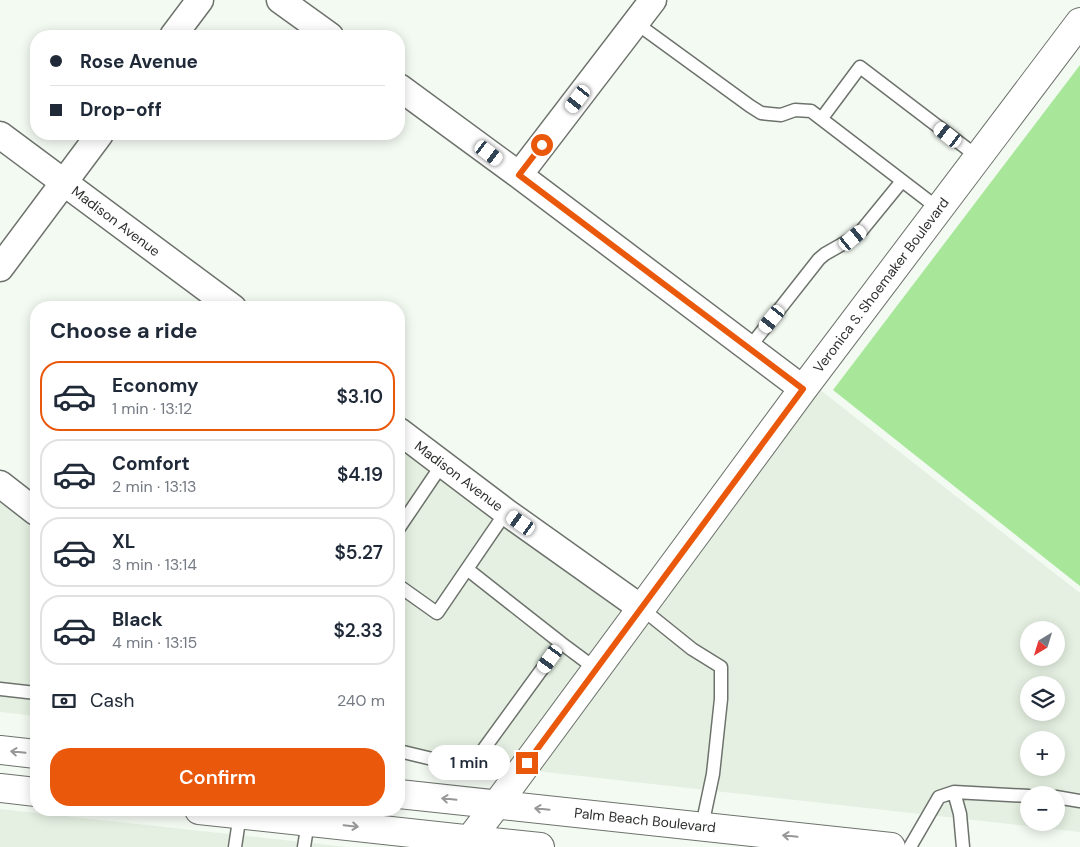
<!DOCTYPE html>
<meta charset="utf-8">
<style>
body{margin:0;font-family:"DM Sans",sans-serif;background:#f6f6f7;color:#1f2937;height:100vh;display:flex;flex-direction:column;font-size:19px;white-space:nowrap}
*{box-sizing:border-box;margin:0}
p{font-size:16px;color:#747a83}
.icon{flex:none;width:28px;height:28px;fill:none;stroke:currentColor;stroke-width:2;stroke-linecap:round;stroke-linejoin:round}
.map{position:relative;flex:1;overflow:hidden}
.side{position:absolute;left:30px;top:301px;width:375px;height:515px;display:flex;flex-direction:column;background:#fff;border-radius:20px;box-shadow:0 2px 12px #0003}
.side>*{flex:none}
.top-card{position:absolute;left:30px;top:30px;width:375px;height:110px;border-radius:20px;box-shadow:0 2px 12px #0003;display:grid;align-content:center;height:110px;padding:0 20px;background:#fff}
.needle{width:32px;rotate:218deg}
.controls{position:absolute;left:1020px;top:621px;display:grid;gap:10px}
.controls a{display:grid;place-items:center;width:45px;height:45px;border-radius:50%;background:#fff;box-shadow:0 2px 12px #0003;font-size:25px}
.end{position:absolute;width:22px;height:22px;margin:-11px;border:6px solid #ea580c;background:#fff;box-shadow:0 0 0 2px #fff}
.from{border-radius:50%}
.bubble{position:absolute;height:35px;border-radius:18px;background:#fff;box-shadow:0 2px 12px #0003;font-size:16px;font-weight:600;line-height:35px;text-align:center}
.car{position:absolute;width:15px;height:30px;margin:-15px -8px;border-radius:6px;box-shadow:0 0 4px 1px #0007;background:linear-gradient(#fff 24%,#345 0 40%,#fff 0 76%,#345 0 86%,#fff 0)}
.top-card b{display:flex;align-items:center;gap:18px;height:48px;font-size:19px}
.top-card b+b{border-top:1px solid #e0e1e3}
.top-card i{width:12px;height:12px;background:#1f2937}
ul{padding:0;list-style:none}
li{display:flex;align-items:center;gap:15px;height:70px;margin:0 10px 8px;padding:0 10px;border:2px solid #e0e1e3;border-radius:20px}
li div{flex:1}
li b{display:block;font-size:19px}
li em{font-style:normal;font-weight:600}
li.current{border-color:#ea580c}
li>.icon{width:45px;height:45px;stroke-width:1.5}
h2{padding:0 20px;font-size:22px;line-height:60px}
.pay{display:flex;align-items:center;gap:12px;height:55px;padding:0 20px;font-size:19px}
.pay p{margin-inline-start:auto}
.button{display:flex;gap:10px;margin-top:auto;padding:10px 20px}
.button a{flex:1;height:58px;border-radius:20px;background:#ea580c;color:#fff;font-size:20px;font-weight:600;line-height:58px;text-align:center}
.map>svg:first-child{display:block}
.built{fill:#e5f0e2;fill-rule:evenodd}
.garden{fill:#a8e79a}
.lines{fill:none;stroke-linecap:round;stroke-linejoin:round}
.service-casing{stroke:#6d736c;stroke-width:15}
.minor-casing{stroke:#6d736c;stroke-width:29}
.tertiary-casing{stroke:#6d736c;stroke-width:30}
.primary-casing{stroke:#6d736c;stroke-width:30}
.service{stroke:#fff;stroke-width:12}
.minor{stroke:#fff;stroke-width:26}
.tertiary{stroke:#fff;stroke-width:28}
.primary{stroke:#fff;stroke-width:28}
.oneway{stroke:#979897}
.route{stroke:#ea580c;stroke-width:6}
.labels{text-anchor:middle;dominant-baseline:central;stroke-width:4;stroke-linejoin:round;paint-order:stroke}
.street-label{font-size:14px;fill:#2f322f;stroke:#fff}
</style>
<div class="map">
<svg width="1080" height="847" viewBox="0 0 1080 847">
<rect width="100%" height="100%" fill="#f3faf2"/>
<!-- built -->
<path class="built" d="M819,389L1080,593V832L536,771ZM1029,630H1056V658H1029ZM1029,685H1056V712H1029ZM1029,740H1056V768H1029ZM1029,795H1056V822H1029Z
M768,415L508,768L399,756V444L628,602Z
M0,480L36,508V716L0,712Z
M0,809L347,847H0Z"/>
<!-- garden -->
<path class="garden" d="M1080,65V586L833,390Z"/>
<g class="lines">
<!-- service casing -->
<g class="service-casing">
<path id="service" d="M636,23L750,106L761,113L770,114L781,115L795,110L811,111L939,209
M822,118L860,67L978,157
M749,348L819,259L825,254L853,238L862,230L902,181
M506,512L467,569L561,643L596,669
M399,528L443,463
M399,586L437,613L467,569
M641,608L692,649L721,667V699L713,774L702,826
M0,689L36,693
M399,751L470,768L561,643
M954,792L960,814L963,847
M1056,797L1080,801
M235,847L240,814
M304,847L308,822
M910,847L939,797L954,792L1029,796"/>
</g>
<!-- minor casing -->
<g class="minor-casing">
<path id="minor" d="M280,0L330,36
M173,36L200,0
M399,87L519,175L803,389
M0,135L233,308
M519,175L653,0
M0,268L100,134
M399,431L506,512L641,608
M0,484L36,512"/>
</g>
<!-- tertiary casing -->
<g class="tertiary-casing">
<path id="tertiary" d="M464,847L497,804L803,389L1080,22"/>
</g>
<!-- primary casing -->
<g class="primary-casing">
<path id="primary" d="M0,750L36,754
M0,788L36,792
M399,794L891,847
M199,810L540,847"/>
</g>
<!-- service -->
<use href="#service" class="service"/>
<!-- minor -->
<use href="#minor" class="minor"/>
<!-- tertiary -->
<use href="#tertiary" class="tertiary"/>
<!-- primary -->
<use href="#primary" class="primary"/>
</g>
<!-- one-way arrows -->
<defs><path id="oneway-shaft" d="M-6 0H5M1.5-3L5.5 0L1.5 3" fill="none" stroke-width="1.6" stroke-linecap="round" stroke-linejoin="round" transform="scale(1.25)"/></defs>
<g class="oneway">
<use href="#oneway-shaft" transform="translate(18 752) rotate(-174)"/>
<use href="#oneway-shaft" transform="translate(449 799) rotate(-174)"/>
<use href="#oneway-shaft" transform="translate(542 809) rotate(-174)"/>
<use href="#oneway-shaft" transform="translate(351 826) rotate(6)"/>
<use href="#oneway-shaft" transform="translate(790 836) rotate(-174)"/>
</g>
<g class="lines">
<!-- route -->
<path class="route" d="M527,763L803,389L519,175L542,145"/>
</g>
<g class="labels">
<!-- street labels -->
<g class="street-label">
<text transform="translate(116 221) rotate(37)">Madison Avenue</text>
<text transform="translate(881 285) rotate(-53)">Veronica S. Shoemaker Boulevard</text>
<text transform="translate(459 476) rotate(37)">Madison Avenue</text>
<text transform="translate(645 820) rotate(6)">Palm Beach Boulevard</text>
</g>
</g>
</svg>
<div class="controls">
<a><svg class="needle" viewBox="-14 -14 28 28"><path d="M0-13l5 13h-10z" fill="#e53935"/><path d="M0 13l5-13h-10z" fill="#747a83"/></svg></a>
<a><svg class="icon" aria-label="layers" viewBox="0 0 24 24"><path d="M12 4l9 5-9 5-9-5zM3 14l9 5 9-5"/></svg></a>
<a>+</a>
<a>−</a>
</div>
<i class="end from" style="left:542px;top:145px"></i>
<i class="end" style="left:527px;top:763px"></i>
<div class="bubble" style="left:428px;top:745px;width:82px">1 min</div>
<i class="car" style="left:578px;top:99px;rotate:217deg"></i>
<i class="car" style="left:948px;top:135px;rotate:308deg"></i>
<i class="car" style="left:489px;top:153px;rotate:127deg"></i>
<i class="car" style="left:853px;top:238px;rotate:51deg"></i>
<i class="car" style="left:772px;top:319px;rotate:219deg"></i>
<i class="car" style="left:521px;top:523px;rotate:305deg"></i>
<i class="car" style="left:550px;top:659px;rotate:216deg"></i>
<div class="top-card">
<b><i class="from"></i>Rose Avenue</b>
<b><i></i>Drop-off</b>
</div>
<section class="side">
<h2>Choose a ride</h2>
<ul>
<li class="current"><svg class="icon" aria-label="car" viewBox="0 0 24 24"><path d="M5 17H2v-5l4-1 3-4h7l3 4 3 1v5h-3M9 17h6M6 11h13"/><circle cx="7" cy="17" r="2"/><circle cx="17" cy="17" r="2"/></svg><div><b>Economy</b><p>1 min · 13:12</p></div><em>$3.10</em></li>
<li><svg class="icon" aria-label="car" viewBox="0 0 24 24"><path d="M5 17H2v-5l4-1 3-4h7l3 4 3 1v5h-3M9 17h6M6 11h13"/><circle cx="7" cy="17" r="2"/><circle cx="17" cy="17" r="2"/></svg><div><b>Comfort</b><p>2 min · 13:13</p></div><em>$4.19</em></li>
<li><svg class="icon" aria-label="car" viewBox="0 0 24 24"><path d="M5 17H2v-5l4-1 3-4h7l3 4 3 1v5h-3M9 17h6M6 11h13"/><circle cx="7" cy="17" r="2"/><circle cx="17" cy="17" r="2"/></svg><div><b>XL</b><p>3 min · 13:14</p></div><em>$5.27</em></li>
<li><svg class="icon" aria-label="car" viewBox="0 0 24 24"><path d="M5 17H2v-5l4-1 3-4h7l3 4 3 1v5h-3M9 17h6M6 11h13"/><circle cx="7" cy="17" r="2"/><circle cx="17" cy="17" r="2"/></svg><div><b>Black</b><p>4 min · 13:15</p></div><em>$2.33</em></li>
</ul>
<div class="pay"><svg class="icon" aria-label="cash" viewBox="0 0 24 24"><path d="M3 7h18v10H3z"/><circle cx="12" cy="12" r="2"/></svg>Cash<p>240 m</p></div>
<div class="button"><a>Confirm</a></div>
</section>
</div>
